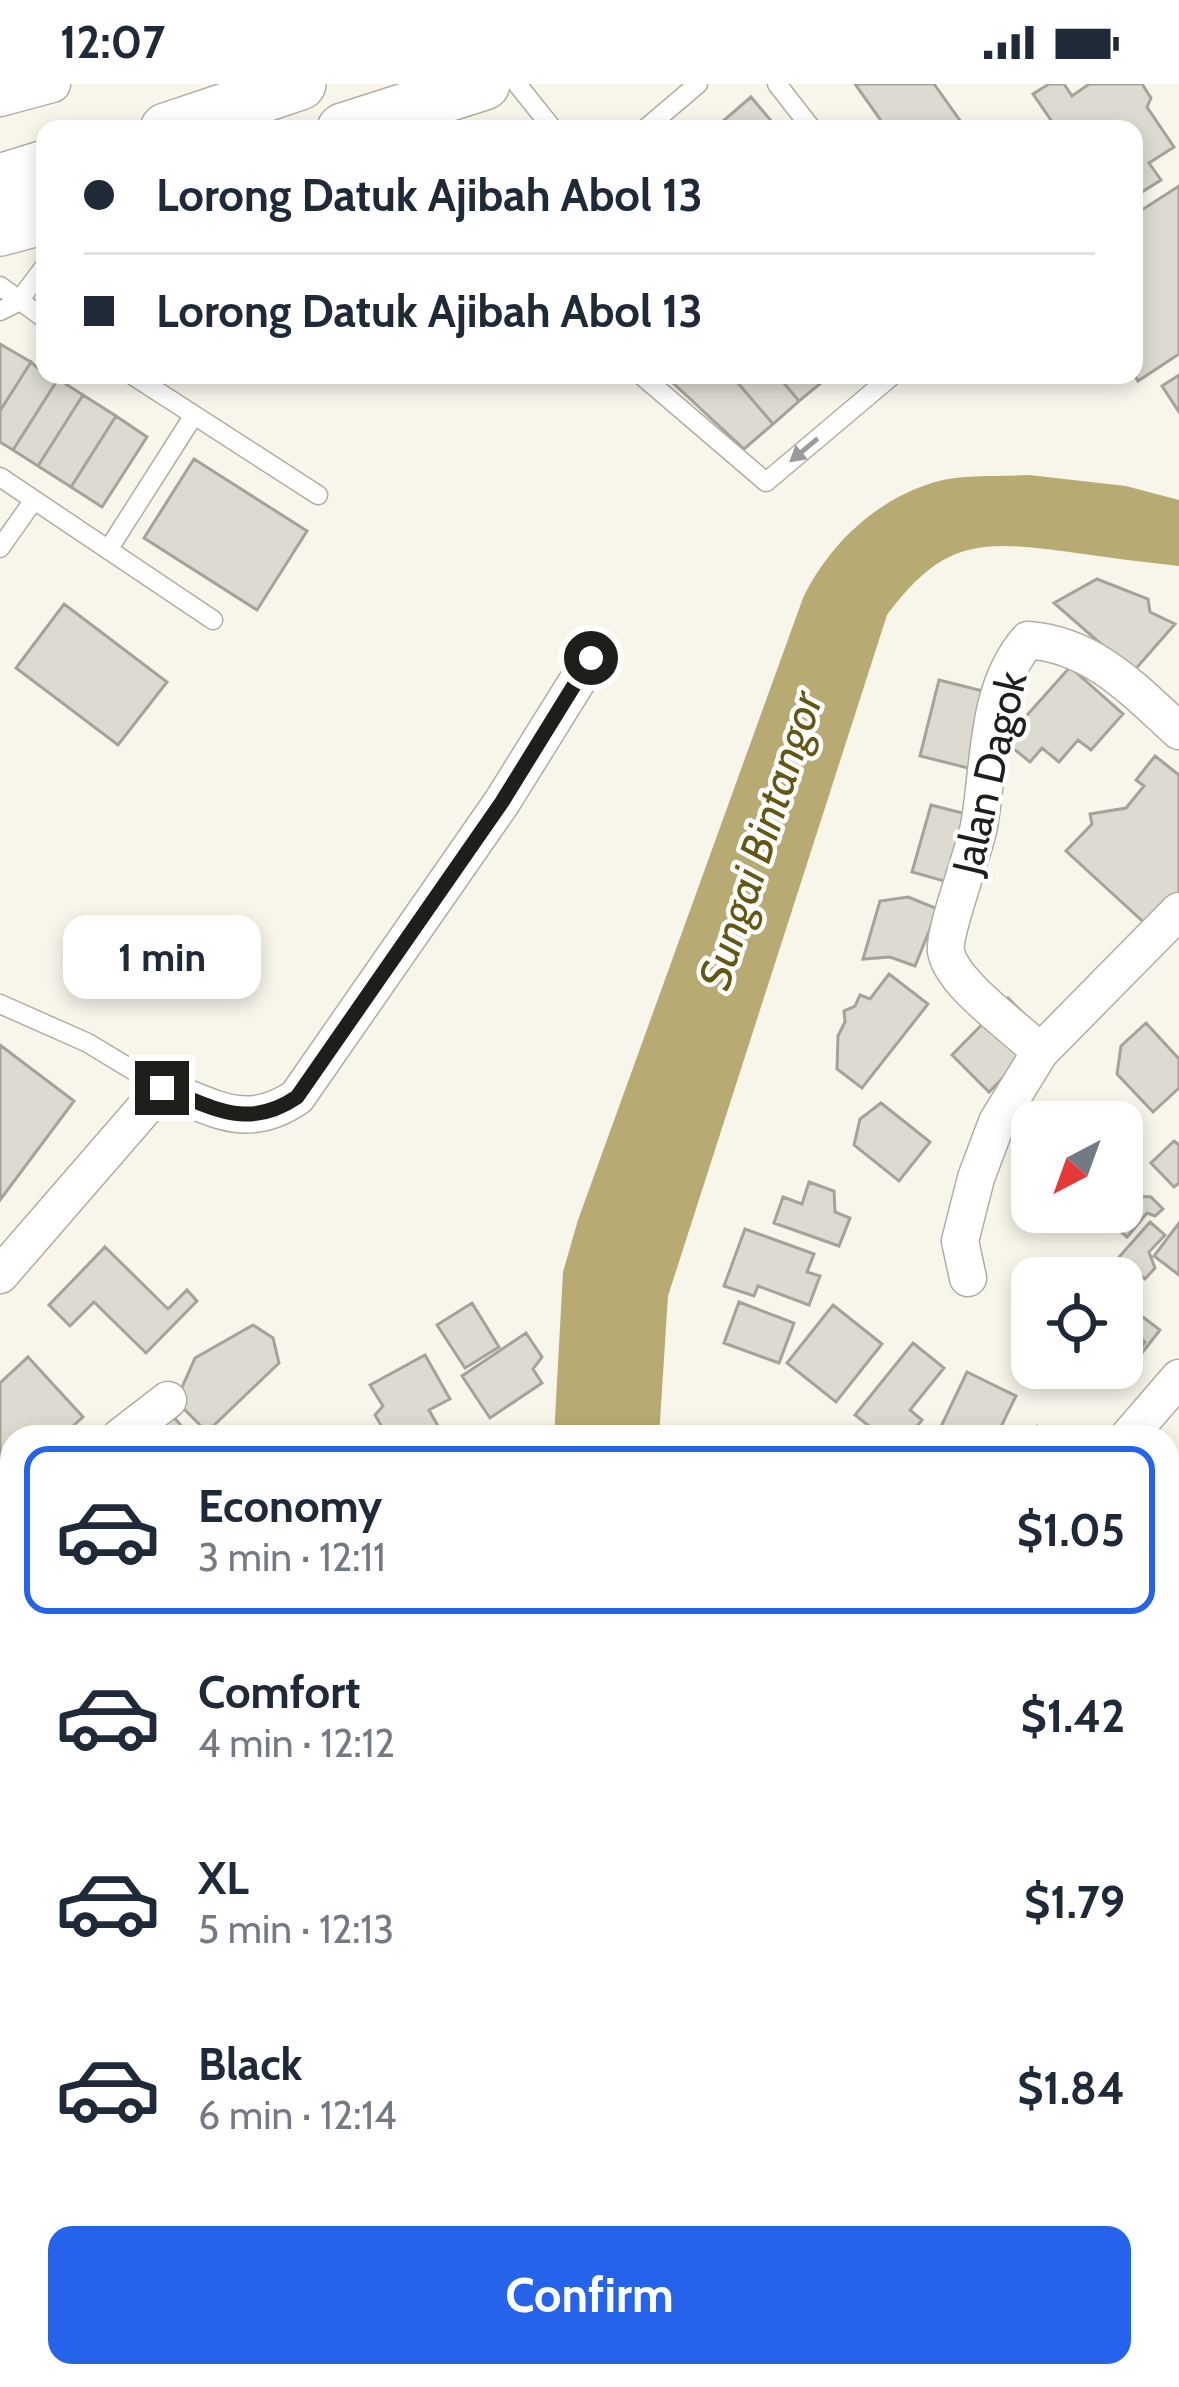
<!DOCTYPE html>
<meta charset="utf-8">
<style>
body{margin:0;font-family:Cabin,sans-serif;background:#f6f6f7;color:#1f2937;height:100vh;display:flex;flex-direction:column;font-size:45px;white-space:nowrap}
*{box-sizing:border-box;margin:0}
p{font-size:39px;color:#747a83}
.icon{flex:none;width:66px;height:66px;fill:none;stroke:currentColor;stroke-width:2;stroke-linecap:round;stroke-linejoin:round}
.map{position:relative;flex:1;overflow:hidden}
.details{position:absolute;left:0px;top:1341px;width:1179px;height:963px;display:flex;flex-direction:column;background:#fff;border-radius:36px 36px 0 0;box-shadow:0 6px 18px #0003}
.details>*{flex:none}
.banner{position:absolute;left:36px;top:36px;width:1107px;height:264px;border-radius:24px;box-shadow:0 6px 18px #0003;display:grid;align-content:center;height:264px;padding:0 48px;background:#fff}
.needle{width:78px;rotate:221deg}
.tools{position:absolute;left:1011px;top:1017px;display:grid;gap:24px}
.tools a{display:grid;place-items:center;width:132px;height:132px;border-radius:24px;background:#fff;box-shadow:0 6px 18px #0003;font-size:60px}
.end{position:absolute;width:54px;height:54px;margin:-27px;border:15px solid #1e1e1a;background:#fff;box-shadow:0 0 0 6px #fff}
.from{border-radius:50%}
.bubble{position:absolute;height:84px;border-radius:24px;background:#fff;box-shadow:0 6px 18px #0003;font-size:39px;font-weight:800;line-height:84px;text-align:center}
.banner b{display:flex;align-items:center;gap:42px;height:114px;font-size:45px}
.banner b+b{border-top:3px solid #e0e1e3}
.banner i{width:30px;height:30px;background:#1f2937}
ul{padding:21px 0 0;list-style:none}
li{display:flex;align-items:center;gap:36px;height:168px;margin:0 24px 18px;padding:0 24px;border:6px solid transparent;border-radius:24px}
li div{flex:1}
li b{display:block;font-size:45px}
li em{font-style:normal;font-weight:800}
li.selected{border-color:#2563eb}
li>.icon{width:108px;height:108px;stroke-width:1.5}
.primary-button{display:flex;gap:24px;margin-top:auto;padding:24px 48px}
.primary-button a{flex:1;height:138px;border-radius:24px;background:#2563eb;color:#fff;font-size:48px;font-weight:800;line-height:138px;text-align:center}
.status{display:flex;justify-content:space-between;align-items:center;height:84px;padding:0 60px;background:#fff;direction:ltr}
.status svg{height:33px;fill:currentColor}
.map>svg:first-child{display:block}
.water{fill:#b7ab73}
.building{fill:#dddbd1;stroke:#a5a399;stroke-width:3}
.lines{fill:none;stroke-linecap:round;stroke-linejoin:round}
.lane-casing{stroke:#b0aea4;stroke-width:21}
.street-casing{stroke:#b0aea4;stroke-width:39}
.secondary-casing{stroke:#b0aea4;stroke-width:54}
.path{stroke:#95948c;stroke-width:6;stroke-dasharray:6 9;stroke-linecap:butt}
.lane{stroke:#fff;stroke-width:18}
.street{stroke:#fff;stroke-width:36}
.secondary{stroke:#fff;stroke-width:51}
.oneway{fill:#9a9a98}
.route{stroke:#1e1e1a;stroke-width:15}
.labels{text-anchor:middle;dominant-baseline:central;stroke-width:9;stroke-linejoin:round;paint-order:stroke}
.street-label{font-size:42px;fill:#1e1e1a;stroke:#fff}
.water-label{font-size:45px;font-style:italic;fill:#645713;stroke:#fff}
</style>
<div class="status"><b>12:07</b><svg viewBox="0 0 49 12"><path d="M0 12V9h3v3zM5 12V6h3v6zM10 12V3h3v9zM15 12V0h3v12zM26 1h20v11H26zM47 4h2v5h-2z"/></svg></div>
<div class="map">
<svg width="1179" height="2303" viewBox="0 0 1179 2303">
<rect width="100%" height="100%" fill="#f8f6eb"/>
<!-- water -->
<path class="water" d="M1029,391L1126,402L1179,416V482C1145,478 1110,474 1076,469C986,457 946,451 887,531L668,1212L659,1353H554L563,1188L578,1136L803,514C829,460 877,415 935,398C963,390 999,393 1029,391Z
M12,2269V2292H107L102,2303H0V2288Z"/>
<!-- building -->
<path class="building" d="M855,0H934L966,45H887Z
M1049,0H1064L1072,12L1089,0H1142L1151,14L1147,23L1174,63L1149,79L1161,96L1134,113V45H1052L1053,39L1033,10Z
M751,13L778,45H715V44Z
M1179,102V270L1138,297L1134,290V131Z
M0,260L31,278L0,327Z
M31,278L45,291L58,295L13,366L0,358V327Z
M681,291H731L773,340L744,365L673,299Z
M731,291H777L799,317L773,340Z
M777,291H823L826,295L799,317Z
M1179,291V328L1162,302Z
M58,295L83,311L38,382L13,366Z
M83,311L116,332L71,403L38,382Z
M116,332L147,353L102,423L71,403Z
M194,375L307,447L257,526L144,454Z
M1097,495L1148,515L1150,528L1175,540L1133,588L1054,519Z
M64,520L167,598L118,661L16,584Z
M1070,583L1123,630L1091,666L1078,656L1059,678L1042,664L1030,678L1004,657Z
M939,596L995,610L976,686L920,672Z
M1155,672L1179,691V815L1151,845L1066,767L1092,740L1090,730L1126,724L1144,702L1136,696Z
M931,721L970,731L951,799L912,788Z
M908,813L938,825L915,882L890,873L863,875L880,817Z
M889,890L928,920L862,1004L837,985L838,952L845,938L844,927L855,922L860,911L870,915Z
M1008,914L1045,951L989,1008L952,971Z
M1146,939L1179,975V1004L1153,1028L1117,990L1121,962Z
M0,961L74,1017L0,1116Z
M881,1019L930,1058L899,1097L854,1061L860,1035Z
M1174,1057L1179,1061V1099L1174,1103L1151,1079Z
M809,1098L834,1107L835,1128L850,1134L839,1162L774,1139L783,1113L802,1120Z
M1135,1112L1151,1113L1163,1125L1155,1132L1147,1129L1127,1153L1111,1139Z
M1150,1138L1165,1151L1149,1168L1155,1184L1145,1195L1119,1173Z
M1179,1139V1191L1154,1172Z
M745,1145L814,1170L807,1188L820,1192L809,1221L758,1202L754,1212L724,1202Z
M105,1163L168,1225L187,1206L197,1217L146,1269L94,1218L70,1242L49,1221Z
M1122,1217L1160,1246L1135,1278L1132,1275L1145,1258L1140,1254L1122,1277Z
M739,1218L794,1239L779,1279L724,1259Z
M472,1219L499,1263L465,1284L437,1241Z
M833,1221L882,1260L836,1318L787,1279Z
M253,1241L273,1254L279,1279L207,1348L176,1317L195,1274Z
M526,1249L542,1273L533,1285L542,1299L490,1334L462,1292Z
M913,1259L944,1284L910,1326L922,1336L908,1353H883L855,1331Z
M425,1271L450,1315L429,1326L438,1342L417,1353H388L375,1331L383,1322L370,1301Z
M28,1273L83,1333L61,1353H12V1407L8,1417L0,1408V1299Z
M967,1288L1016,1312L996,1353H936Z
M171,1330L191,1353H143Z
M1037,1342L1056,1353H1030Z
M1167,1712L1179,1724V1736L1167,1748Z
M0,1743L12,1757L0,1772Z
M12,1803V1860L0,1848V1815Z
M0,1861L12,1873L0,1891Z
M0,1930L12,1941V1980L0,1992Z
M1179,1983V2046L1167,2050V1986Z
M1179,2095V2171L1167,2173V2097Z
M0,2113L9,2124L8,2194L0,2200Z
M1179,2192V2303H1081L1078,2292H1167V2195Z
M227,2292L228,2303H150L149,2293Z
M241,2292H297L303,2303H242Z
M658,2292H728L730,2303H653Z
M772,2292H835L839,2295L808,2303H779Z
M971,2292H1045V2303H972Z"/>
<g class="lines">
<!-- lane casing -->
<g class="lane-casing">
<path id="lane" d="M517,0L553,45
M777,0L812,45
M645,45L698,0
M0,202L45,235
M0,227L18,218L45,182
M132,291L318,411
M641,291L766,398L893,291
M0,393L213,536
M0,464L34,416
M108,466L194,331
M0,920L88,959L162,1004"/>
</g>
<!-- street casing -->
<g class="street-casing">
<path id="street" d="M0,14L52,0
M1040,968C1017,944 951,900 946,867C943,849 974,768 979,742C990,681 985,605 1028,556C1093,561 1133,605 1179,647
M0,1191L162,1004C214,1023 246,1048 297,1013L502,718L591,575
M968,1194L960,1157L976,1094L997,1038L1040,968L1179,827
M120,1353L168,1316
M1128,1353L1179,1294
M0,1459L12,1472
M0,1626L12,1641
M1167,1898L1172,1885
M0,2058L12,2031
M1167,2191L1179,2188
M314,2292L316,2303
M430,2303L431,2292
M888,2303L909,2292"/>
</g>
<!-- secondary casing -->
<g class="secondary-casing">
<path id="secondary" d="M166,45L300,0
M343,45L484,0
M0,96L45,82
M0,146L45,134
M0,1536L12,1549
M364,2303V2292"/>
</g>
<!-- path -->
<path class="path" d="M0,2265L12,2247"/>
<!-- lane -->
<use href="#lane" class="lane"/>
<!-- street -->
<use href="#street" class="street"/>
<!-- secondary -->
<use href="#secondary" class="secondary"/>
</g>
<!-- one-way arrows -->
<defs><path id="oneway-solid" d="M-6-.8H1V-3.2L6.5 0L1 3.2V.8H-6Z" transform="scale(3)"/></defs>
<use class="oneway" href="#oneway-solid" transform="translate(804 366) rotate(140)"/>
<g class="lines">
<!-- route -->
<path class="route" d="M162,1004C213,1023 247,1047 297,1013L502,718L591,574"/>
</g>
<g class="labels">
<!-- street labels -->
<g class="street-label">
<text transform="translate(989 689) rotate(-77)">Jalan Dagok</text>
</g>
<!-- water labels -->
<g class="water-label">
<text transform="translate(760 756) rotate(-72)">Sungai Bintangor</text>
</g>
</g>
</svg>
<div class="tools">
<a><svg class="needle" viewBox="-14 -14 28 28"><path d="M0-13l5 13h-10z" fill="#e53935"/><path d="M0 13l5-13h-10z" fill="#747a83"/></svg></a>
<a><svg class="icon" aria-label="locate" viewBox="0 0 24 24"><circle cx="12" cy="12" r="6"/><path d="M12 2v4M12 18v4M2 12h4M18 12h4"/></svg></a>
</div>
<i class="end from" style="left:591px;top:574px"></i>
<i class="end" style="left:162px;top:1004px"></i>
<div class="bubble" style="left:63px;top:831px;width:198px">1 min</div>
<div class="banner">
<b><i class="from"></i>Lorong Datuk Ajibah Abol 13</b>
<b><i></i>Lorong Datuk Ajibah Abol 13</b>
</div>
<section class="details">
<ul>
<li class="selected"><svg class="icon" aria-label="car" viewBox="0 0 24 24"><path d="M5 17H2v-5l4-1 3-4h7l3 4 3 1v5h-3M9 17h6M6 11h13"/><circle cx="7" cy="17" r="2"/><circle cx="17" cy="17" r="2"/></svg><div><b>Economy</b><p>3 min · 12:11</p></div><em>$1.05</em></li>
<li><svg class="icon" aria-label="car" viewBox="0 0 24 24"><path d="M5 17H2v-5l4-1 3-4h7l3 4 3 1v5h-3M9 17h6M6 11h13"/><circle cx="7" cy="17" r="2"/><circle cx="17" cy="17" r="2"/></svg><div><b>Comfort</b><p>4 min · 12:12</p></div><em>$1.42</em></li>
<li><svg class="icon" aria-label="car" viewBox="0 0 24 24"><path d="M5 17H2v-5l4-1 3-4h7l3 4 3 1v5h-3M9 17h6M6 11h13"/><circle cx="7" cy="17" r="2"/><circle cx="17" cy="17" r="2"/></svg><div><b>XL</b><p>5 min · 12:13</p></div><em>$1.79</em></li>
<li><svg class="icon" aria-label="car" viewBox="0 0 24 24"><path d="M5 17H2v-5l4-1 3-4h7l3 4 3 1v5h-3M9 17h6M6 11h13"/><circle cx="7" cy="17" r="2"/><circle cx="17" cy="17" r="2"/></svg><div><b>Black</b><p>6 min · 12:14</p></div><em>$1.84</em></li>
</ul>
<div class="primary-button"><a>Confirm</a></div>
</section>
</div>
